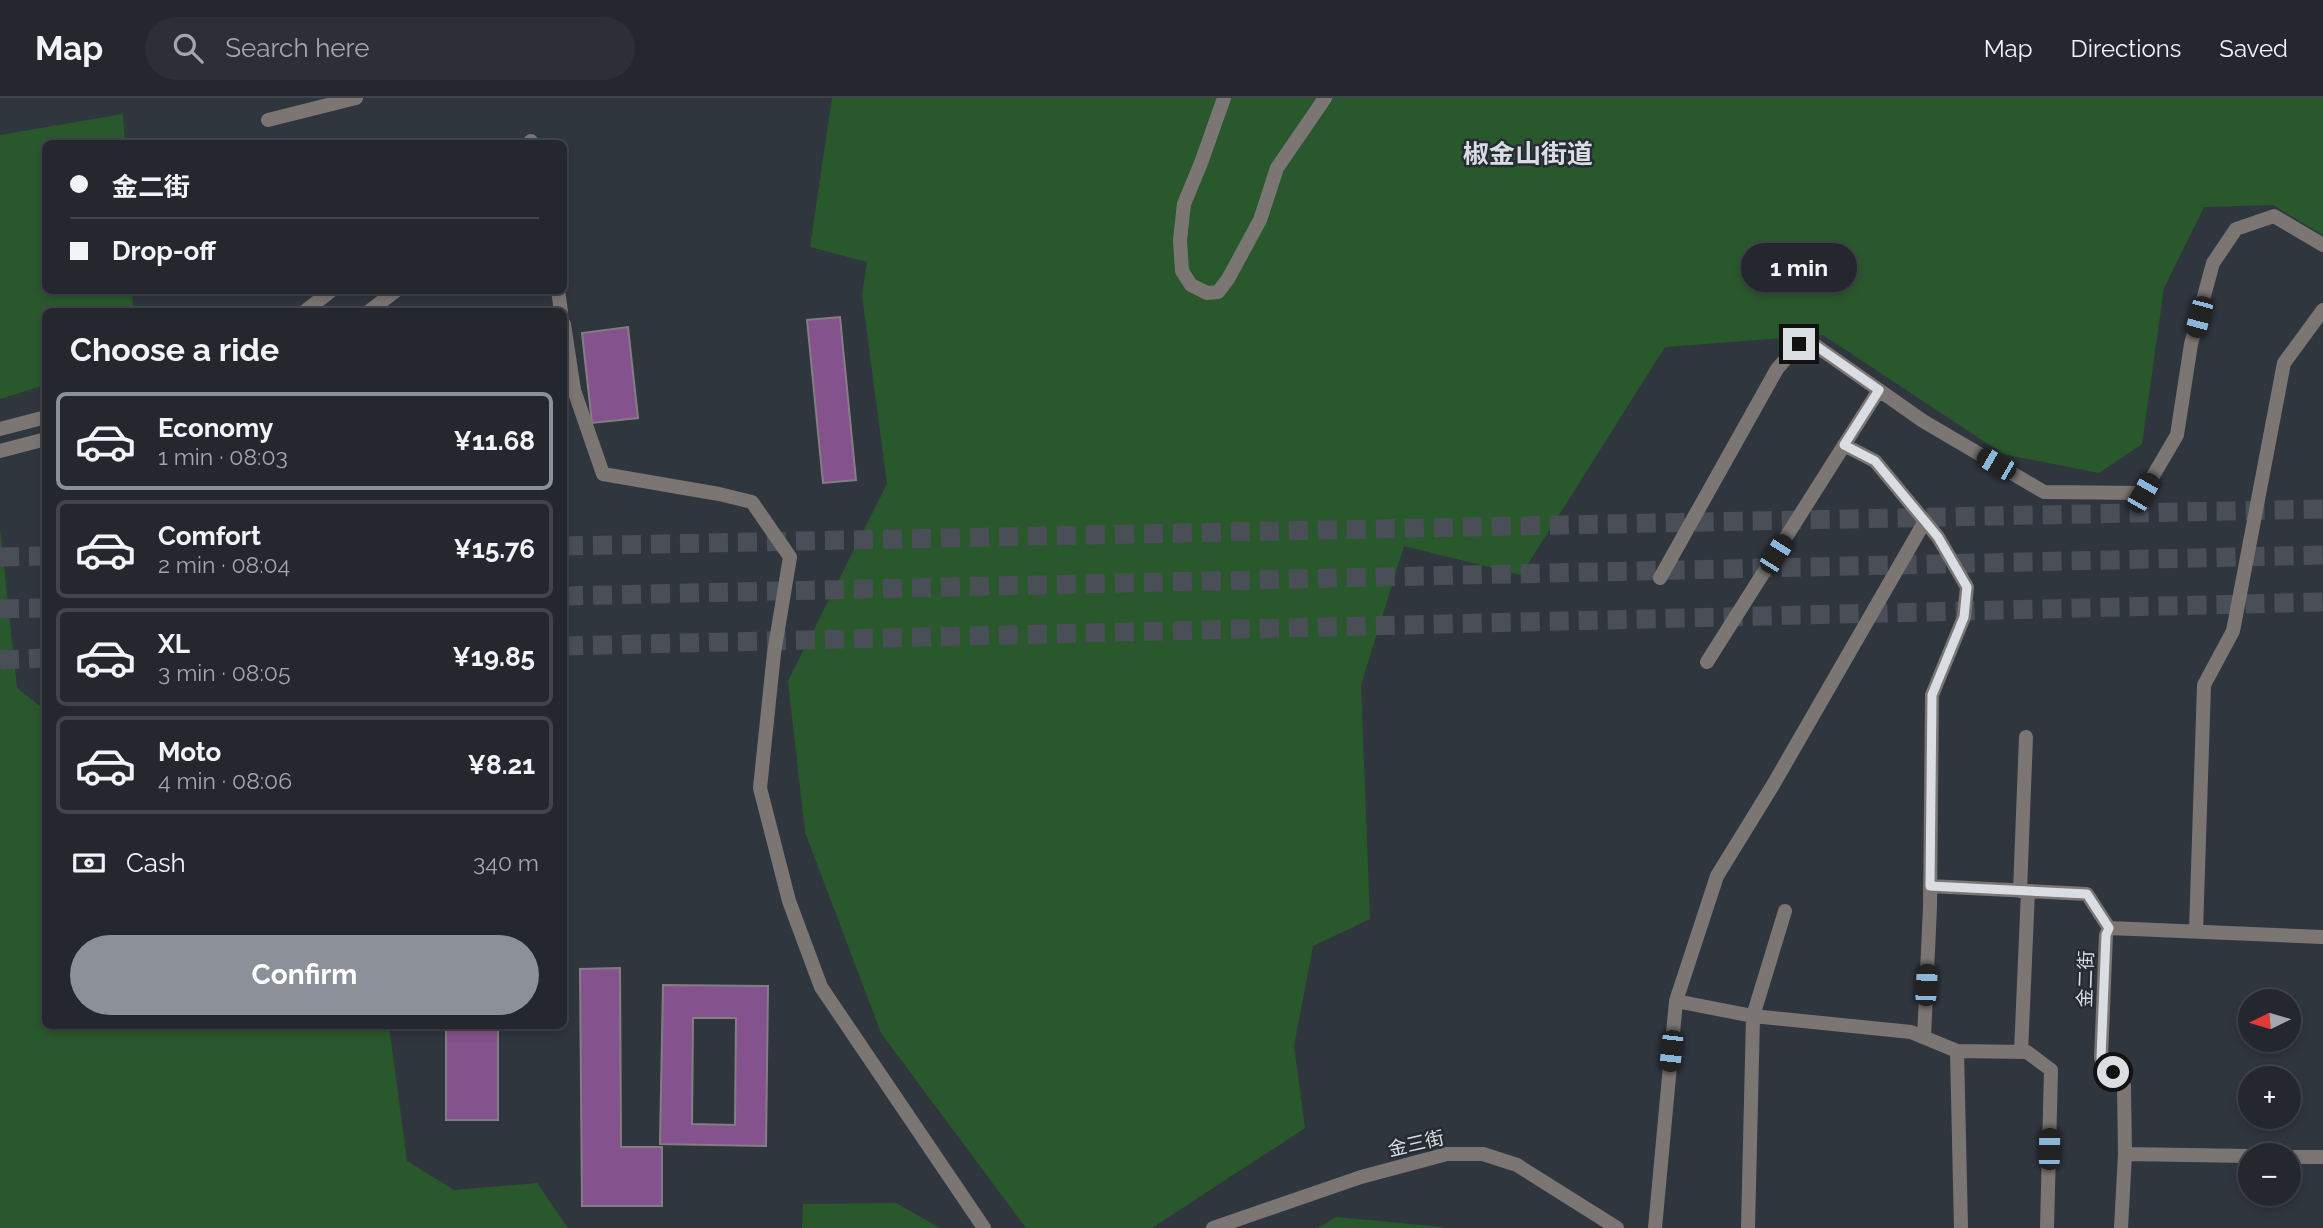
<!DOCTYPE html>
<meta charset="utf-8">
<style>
body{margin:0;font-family:Raleway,"Noto Sans SC",sans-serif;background:#2c3036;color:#f1f3f6;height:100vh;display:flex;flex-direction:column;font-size:26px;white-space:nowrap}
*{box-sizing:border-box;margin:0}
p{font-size:23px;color:#a3a6aa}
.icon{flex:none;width:38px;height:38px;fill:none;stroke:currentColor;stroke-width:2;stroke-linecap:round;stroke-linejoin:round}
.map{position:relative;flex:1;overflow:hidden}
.sheet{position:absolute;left:42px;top:210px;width:525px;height:721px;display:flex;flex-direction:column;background:#24282e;border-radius:10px;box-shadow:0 4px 10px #0003,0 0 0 2px #41444a}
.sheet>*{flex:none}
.banner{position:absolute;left:42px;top:42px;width:525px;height:154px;border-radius:10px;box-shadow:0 4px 10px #0003,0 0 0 2px #41444a;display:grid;align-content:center;height:154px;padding:0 28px;background:#24282e}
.needle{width:46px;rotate:265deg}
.controls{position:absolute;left:2238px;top:891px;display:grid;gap:14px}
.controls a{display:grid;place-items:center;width:63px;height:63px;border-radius:50%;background:#24282e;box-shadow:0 4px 10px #0003,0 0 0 2px #41444a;font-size:35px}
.end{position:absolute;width:32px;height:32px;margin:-16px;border:9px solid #dadee3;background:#111;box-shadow:0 0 0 4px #111}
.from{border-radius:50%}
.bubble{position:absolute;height:49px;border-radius:24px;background:#24282e;box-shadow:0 4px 10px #0003,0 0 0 2px #41444a;font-size:23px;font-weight:700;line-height:49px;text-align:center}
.car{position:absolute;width:21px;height:42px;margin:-21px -10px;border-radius:9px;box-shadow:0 0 5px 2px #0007;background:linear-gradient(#222 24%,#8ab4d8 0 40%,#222 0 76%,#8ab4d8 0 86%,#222 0)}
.banner b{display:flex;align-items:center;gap:24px;height:66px;font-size:26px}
.banner b+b{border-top:2px solid #41444a}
.banner i{width:18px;height:18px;background:#f1f3f6}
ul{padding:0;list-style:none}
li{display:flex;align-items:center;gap:21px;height:98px;margin:0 14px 10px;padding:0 14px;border:4px solid #41444a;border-radius:10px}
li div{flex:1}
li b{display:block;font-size:26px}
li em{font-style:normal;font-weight:700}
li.current{border-color:#8c9099}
li>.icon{width:63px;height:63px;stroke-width:1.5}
h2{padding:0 28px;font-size:32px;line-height:84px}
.pay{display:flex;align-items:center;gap:18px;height:77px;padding:0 28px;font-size:26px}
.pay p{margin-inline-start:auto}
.cta{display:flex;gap:14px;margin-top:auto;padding:14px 28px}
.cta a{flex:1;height:80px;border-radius:42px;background:#8c9099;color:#fff;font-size:28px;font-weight:700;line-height:80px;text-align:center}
header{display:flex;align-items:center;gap:42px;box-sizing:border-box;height:98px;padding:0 35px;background:#24282e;border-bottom:2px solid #41444a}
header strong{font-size:33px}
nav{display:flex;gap:38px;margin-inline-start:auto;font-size:24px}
.search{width:490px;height:63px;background:#2c3036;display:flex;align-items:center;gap:18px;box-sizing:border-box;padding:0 24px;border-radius:38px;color:#a3a6aa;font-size:26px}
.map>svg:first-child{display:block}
.green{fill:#2a582d}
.building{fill:#84528d;stroke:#857d86;stroke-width:2;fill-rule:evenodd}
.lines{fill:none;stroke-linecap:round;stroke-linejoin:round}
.trunk-tunnel{stroke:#4a4f57;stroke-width:19;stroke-dasharray:19 10;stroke-linecap:butt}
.minor{stroke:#7b7673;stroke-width:14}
.route{stroke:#dadee3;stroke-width:9}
.labels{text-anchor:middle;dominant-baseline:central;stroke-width:5;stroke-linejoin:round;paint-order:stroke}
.street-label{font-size:19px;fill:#dadee3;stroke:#262c33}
.district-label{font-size:26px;font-weight:bold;fill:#dadee3;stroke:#262c33}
</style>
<header>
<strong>Map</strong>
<div class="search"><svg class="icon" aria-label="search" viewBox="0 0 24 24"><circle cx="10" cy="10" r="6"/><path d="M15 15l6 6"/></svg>Search here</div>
<nav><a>Map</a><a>Directions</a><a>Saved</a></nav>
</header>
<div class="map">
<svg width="2323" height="1130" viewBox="0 0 2323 1130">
<rect width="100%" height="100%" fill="#30363e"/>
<!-- green -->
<path class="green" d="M832,0H2323V137L2273,107L2204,109L2164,190L2142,346L2099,375L2003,356L1823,237L1665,249L1521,477L1404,448L1361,587L1370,821L1313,848L1294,948L1305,1030L1152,1130H1026L881,935L805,734L788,583L887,386L862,197L867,164L810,149Z
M123,16L125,45L46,46V192L132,193L133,213L46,214L45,287L0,301V37Z
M0,431L17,590L45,612L46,928H389L407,1063L454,1092L537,1085L568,1130H0Z
M896,1105L940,1130H802L803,1106Z
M1336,1119L1443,1129L1444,1130H1318Z"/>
<!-- building -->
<path class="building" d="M840,219L856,382L823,385L807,222Z
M628,229L638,320L592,325L582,235Z
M620,870L621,1049H662V1108H582L580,871Z
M663,887L768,888L766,1048L660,1046ZM693,920H736L735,1027L692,1026Z
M446,928H498V1022H446Z"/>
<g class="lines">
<!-- trunk-tunnel -->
<path class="trunk-tunnel" d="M564,448L2323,411
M0,459L46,458
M564,498L2323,457
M0,511L46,510
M564,548L2323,504
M0,562L46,560"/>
<!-- minor -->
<path class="minor" d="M1224,0L1201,65L1184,106L1180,142L1182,173L1191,187L1207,195L1218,194L1228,181L1260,122L1277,70L1325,0
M268,22L356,0
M528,46L531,43V46
M558,192L561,214
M304,214L332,192
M368,214L397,192
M564,226L574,292L603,376L719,396L752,404L790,459L774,555L760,690L789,803L821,889L984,1130
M0,331L46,319
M1844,347L1875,363L1938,439L1967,489L1964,519L1932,597L1930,809L1924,939
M0,353L46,341
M1660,480L1777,271L1799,246L1812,245L1923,323L2044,394L2143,395L2177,337L2191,246L2213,165L2236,131L2274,118L2323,147
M1707,564L1879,292
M1930,788L2087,796L2109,830
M2020,793L2026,639
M2196,833L2204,587L2233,533L2284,265L2323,212
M1676,903L1753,918L1911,934L1957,953L2027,954L2051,972L2047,1130
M1957,953L1961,1130
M2021,954L2028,793
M2125,1056L2250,1058
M2289,1059H2323
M1213,1130L1361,1079L1447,1056H1483L1517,1067L1617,1130
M1655,1130L1676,903L1717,778L1773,687L1925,423
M1748,1130L1753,918L1785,813
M2121,1130L2125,1056L2124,988L2101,960L2106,837L2109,830L2323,839"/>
</g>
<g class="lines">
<!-- route -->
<path class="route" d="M1799,246L1812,245L1879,292L1844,347L1875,363L1938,439L1967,489L1964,519L1932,597L1930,788L2087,796L2109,830L2106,837L2101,960L2113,974"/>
</g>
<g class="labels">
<!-- street labels -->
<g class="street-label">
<text transform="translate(2085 881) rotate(-88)">金二街</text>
<text transform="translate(1416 1045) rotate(-13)">金三街</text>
</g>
<!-- district labels -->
<g class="district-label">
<text x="1528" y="56">椒金山街道</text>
</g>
</g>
</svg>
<div class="controls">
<a><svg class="needle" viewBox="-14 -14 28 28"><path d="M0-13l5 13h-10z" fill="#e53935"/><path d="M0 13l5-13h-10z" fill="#a3a6aa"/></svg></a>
<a>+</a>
<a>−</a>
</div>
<i class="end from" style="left:2113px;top:974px"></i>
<i class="end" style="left:1799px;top:246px"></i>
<div class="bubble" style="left:1741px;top:145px;width:116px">1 min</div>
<i class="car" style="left:2199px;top:219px;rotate:195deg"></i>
<i class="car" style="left:1996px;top:366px;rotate:300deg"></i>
<i class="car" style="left:2143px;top:395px;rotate:30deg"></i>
<i class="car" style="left:1776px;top:456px;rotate:32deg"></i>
<i class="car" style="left:1926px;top:887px;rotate:3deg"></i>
<i class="car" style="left:1671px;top:953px;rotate:186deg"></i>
<i class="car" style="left:2049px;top:1051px;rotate:1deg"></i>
<div class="banner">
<b><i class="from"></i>金二街</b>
<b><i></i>Drop-off</b>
</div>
<section class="sheet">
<h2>Choose a ride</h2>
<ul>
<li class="current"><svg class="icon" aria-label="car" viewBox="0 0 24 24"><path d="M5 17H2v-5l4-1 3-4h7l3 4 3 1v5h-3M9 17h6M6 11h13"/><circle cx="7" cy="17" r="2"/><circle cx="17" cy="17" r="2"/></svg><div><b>Economy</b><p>1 min · 08:03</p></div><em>¥11.68</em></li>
<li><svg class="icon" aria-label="car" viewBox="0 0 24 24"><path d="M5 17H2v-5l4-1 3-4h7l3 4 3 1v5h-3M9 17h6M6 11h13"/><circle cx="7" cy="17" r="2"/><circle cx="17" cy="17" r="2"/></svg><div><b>Comfort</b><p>2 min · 08:04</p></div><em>¥15.76</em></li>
<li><svg class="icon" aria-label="car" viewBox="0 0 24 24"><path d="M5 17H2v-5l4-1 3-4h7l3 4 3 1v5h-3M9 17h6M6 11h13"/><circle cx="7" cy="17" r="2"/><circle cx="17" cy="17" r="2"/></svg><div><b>XL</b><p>3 min · 08:05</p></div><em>¥19.85</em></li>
<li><svg class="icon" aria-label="car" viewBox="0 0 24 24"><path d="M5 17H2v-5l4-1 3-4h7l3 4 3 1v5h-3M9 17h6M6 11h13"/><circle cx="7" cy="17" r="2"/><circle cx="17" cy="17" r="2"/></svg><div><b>Moto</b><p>4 min · 08:06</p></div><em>¥8.21</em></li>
</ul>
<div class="pay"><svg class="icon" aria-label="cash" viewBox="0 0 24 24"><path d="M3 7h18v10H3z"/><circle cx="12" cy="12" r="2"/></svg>Cash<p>340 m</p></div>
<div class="cta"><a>Confirm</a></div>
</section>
</div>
